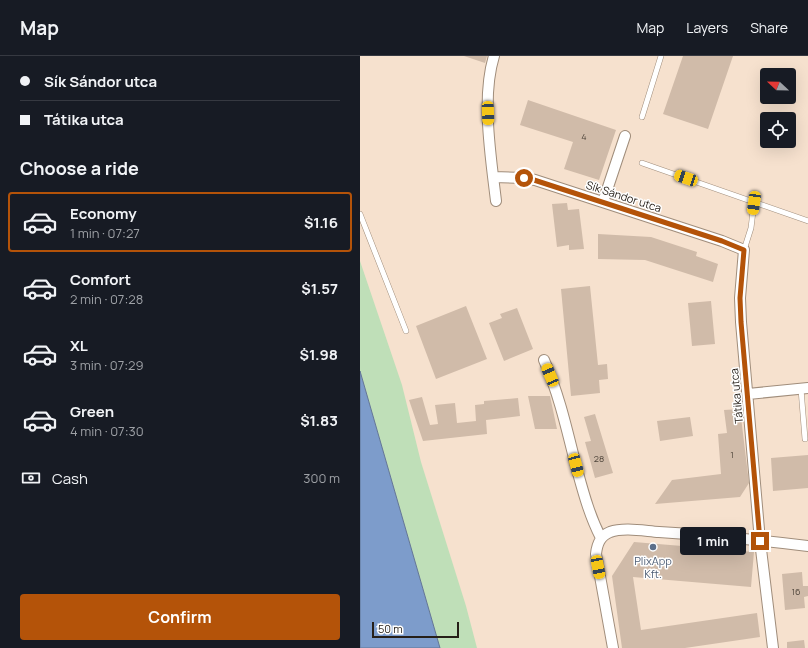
<!DOCTYPE html>
<meta charset="utf-8">
<style>
body{margin:0;font-family:Manrope,sans-serif;background:#20242c;color:#f1f3f6;height:100vh;display:flex;flex-direction:column;font-size:15px;white-space:nowrap}
*{box-sizing:border-box;margin:0}
p{font-size:13px;color:#9ea1a6}
.icon{flex:none;width:22px;height:22px;fill:none;stroke:currentColor;stroke-width:2;stroke-linecap:round;stroke-linejoin:round}
.map{position:relative;flex:1;overflow:hidden}
.drawer{display:flex;flex-direction:column;background:#171b24;width:360px}
.drawer>*{flex:none}
.hud{display:grid;align-content:center;height:88px;padding:0 20px;background:#171b24}
.needle{width:26px;rotate:292deg}
.buttons{position:absolute;left:400px;top:12px;display:grid;gap:8px}
.buttons a{display:grid;place-items:center;width:36px;height:36px;border-radius:4px;background:#171b24;box-shadow:0 4px 16px #0002;font-size:20px}
.scale{position:absolute;left:12px;bottom:10px;width:87px;box-sizing:border-box;padding-left:4px;border:2px solid #261f18;border-top:0;font-size:11px;line-height:14px;white-space:nowrap;color:#261f18;-webkit-text-stroke:3px #fff;paint-order:stroke}
.end{position:absolute;width:18px;height:18px;margin:-9px;border:5px solid #b45309;background:#fff;box-shadow:0 0 0 2px #fff}
.from{border-radius:50%}
.bubble{position:absolute;height:28px;border-radius:4px;background:#171b24;box-shadow:0 4px 16px #0002;font-size:13px;font-weight:700;line-height:28px;text-align:center}
.car{position:absolute;width:12px;height:24px;margin:-12px -6px;border-radius:5px;box-shadow:0 0 3px 1px #0007;background:linear-gradient(#f5c518 24%,#345 0 40%,#f5c518 0 76%,#345 0 86%,#f5c518 0)}
.hud b{display:flex;align-items:center;gap:14px;height:38px;font-size:15px}
.hud b+b{border-top:1px solid #363941}
.hud i{width:10px;height:10px;background:#f1f3f6}
ul{padding:0;list-style:none}
li{display:flex;align-items:center;gap:12px;height:60px;margin:0 8px 6px;padding:0 12px;border:2px solid transparent;border-radius:4px}
li div{flex:1}
li b{display:block;font-size:15px}
li em{font-style:normal;font-weight:700}
li.selected{border-color:#b45309}
li>.icon{width:36px;height:36px;stroke-width:1.5}
h2{padding:0 20px;font-size:18px;line-height:48px}
.pay{display:flex;align-items:center;gap:10px;height:44px;padding:0 20px;font-size:15px}
.pay p{margin-inline-start:auto}
.primary-button{display:flex;gap:8px;margin-top:auto;padding:8px 20px}
.primary-button a{flex:1;height:46px;border-radius:4px;background:#b45309;color:#fff;font-size:16px;font-weight:700;line-height:46px;text-align:center}
header{display:flex;align-items:center;gap:24px;box-sizing:border-box;height:56px;padding:0 20px;background:#171b24;border-bottom:1px solid #363941}
header strong{font-size:19px}
nav{display:flex;gap:22px;margin-inline-start:auto;font-size:14px}
main{display:flex;flex:1;min-height:0}
.map>svg:first-child{display:block}
.green{fill:#bfdfb8}
.water{fill:#7d9ccb;stroke:#637695}
.building{fill:#d0bba9}
.lines{fill:none;stroke-linecap:round;stroke-linejoin:round}
.service-casing{stroke:#a08d7b;stroke-width:6}
.minor-casing{stroke:#a08d7b;stroke-width:12}
.service{stroke:#fff;stroke-width:5}
.minor{stroke:#fff;stroke-width:10}
.route{stroke:#b45309;stroke-width:5}
.service-dot{fill:#5c6f8a;stroke:#fff;stroke-width:1.5}
.labels{text-anchor:middle;dominant-baseline:central;stroke-width:3;stroke-linejoin:round;paint-order:stroke}
.number-label{font-size:9px;fill:#50463c}
.street-label{font-size:11px;fill:#261f18;stroke:#fff}
.service-label{font-size:11px;fill:#4e5e75;stroke:#fff}
</style>
<header>
<strong>Map</strong>
<nav><a>Map</a><a>Layers</a><a>Share</a></nav>
</header>
<main>
<section class="drawer">
<div class="hud">
<b><i class="from"></i>Sík Sándor utca</b>
<b><i></i>Tátika utca</b>
</div>
<h2>Choose a ride</h2>
<ul>
<li class="selected"><svg class="icon" aria-label="car" viewBox="0 0 24 24"><path d="M5 17H2v-5l4-1 3-4h7l3 4 3 1v5h-3M9 17h6M6 11h13"/><circle cx="7" cy="17" r="2"/><circle cx="17" cy="17" r="2"/></svg><div><b>Economy</b><p>1 min · 07:27</p></div><em>$1.16</em></li>
<li><svg class="icon" aria-label="car" viewBox="0 0 24 24"><path d="M5 17H2v-5l4-1 3-4h7l3 4 3 1v5h-3M9 17h6M6 11h13"/><circle cx="7" cy="17" r="2"/><circle cx="17" cy="17" r="2"/></svg><div><b>Comfort</b><p>2 min · 07:28</p></div><em>$1.57</em></li>
<li><svg class="icon" aria-label="car" viewBox="0 0 24 24"><path d="M5 17H2v-5l4-1 3-4h7l3 4 3 1v5h-3M9 17h6M6 11h13"/><circle cx="7" cy="17" r="2"/><circle cx="17" cy="17" r="2"/></svg><div><b>XL</b><p>3 min · 07:29</p></div><em>$1.98</em></li>
<li><svg class="icon" aria-label="car" viewBox="0 0 24 24"><path d="M5 17H2v-5l4-1 3-4h7l3 4 3 1v5h-3M9 17h6M6 11h13"/><circle cx="7" cy="17" r="2"/><circle cx="17" cy="17" r="2"/></svg><div><b>Green</b><p>4 min · 07:30</p></div><em>$1.83</em></li>
</ul>
<div class="pay"><svg class="icon" aria-label="cash" viewBox="0 0 24 24"><path d="M3 7h18v10H3z"/><circle cx="12" cy="12" r="2"/></svg>Cash<p>300 m</p></div>
<div class="primary-button"><a>Confirm</a></div>
</section>
<div class="map">
<svg width="448" height="592" viewBox="0 0 448 592">
<rect width="100%" height="100%" fill="#f6e1ce"/>
<!-- green -->
<path class="green" d="M0,205L42,329L61,406L106,550L117,592H80L0,315Z"/>
<!-- water -->
<path class="water" d="M0,315L80,592H0Z"/>
<!-- building -->
<path class="building" d="M104,0H127L125,7Z
M323,0H373L348,73L303,58Z
M168,44L256,74L239,124L204,113L213,86L160,69Z
M207,147L208,154L219,153L224,193L209,194V189L197,191L192,148Z
M238,178L291,181L337,196L336,200L358,208L353,226L285,204L238,203Z
M230,230L238,309L247,308L248,323L239,324L240,337L211,340L201,233Z
M351,245L355,288L332,290L328,247Z
M106,250L127,303L76,323L56,270Z
M157,252L173,293L144,305L129,267L142,262L140,258Z
M168,340H190L197,373H175Z
M62,341L70,369L78,368L75,349L95,347L97,367L116,365L115,349L124,348V345L158,342L160,360L126,364L127,378L63,385L49,344Z
M380,353L389,427L380,441L295,448L312,424L361,418L358,378L367,377L364,354Z
M235,358L253,417L235,422L225,386L231,385L224,361Z
M330,361L333,380L300,385L297,365Z
M448,399V432L413,435L411,402Z
M274,486L394,496L391,531L273,521L281,574L397,557L400,581L325,592H262L252,520Z
M442,516L443,530H448V540L444,541L445,552L425,554L422,518Z
M444,584L445,592H427V586Z"/>
<g class="lines">
<!-- service casing -->
<g class="service-casing">
<path id="service" d="M282,61L301,0
M282,107L448,165
M0,158L46,275
M384,194L391,172L394,147
M441,333L445,383"/>
</g>
<!-- minor casing -->
<g class="minor-casing">
<path id="minor" d="M134,0C121,42 131,102 136,145
M133,121L164,122L175,124L362,185L384,194L380,242L381,266L400,485L413,592
M243,146L265,80
M184,304C199,338 207,374 216,410C223,435 229,459 241,482
M388,338L448,332
M253,592L236,498C237,488 240,480 250,476C264,471 284,475 299,476C349,479 398,484 448,490"/>
</g>
<!-- service -->
<use href="#service" class="service"/>
<!-- minor -->
<use href="#minor" class="minor"/>
</g>
<g class="lines">
<!-- route -->
<path class="route" d="M164,122L174,124L362,185L384,194L380,242L381,266L400,485"/>
</g>
<!-- markers -->
<circle class="service-dot" cx="293" cy="491" r="4"/>
<g class="labels">
<!-- number labels -->
<g class="number-label">
<text x="224" y="80">4</text>
<text x="372" y="398">1</text>
<text x="239" y="402">28</text>
<text x="436" y="535">16</text>
</g>
<!-- street labels -->
<g class="street-label">
<text transform="translate(264 140) rotate(18)">Sík Sándor utca</text>
<text transform="translate(376 340) rotate(-95)">Tátika utca</text>
</g>
<!-- service labels -->
<g class="service-label">
<text x="293" y="504">PlixApp<tspan x="293" dy="13">Kft.</tspan></text>
</g>
</g>
</svg>
<div class="buttons">
<a><svg class="needle" viewBox="-14 -14 28 28"><path d="M0-13l5 13h-10z" fill="#e53935"/><path d="M0 13l5-13h-10z" fill="#9ea1a6"/></svg></a>
<a><svg class="icon" aria-label="locate" viewBox="0 0 24 24"><circle cx="12" cy="12" r="6"/><path d="M12 2v4M12 18v4M2 12h4M18 12h4"/></svg></a>
</div>
<div class="scale">50 m</div>
<i class="end from" style="left:164px;top:122px"></i>
<i class="end" style="left:400px;top:485px"></i>
<div class="bubble" style="left:320px;top:471px;width:66px">1 min</div>
<i class="car" style="left:128px;top:57px;rotate:178deg"></i>
<i class="car" style="left:326px;top:122px;rotate:289deg"></i>
<i class="car" style="left:394px;top:147px;rotate:188deg"></i>
<i class="car" style="left:190px;top:319px;rotate:337deg"></i>
<i class="car" style="left:216px;top:409px;rotate:165deg"></i>
<i class="car" style="left:238px;top:511px;rotate:169deg"></i>
</div>
</main>
